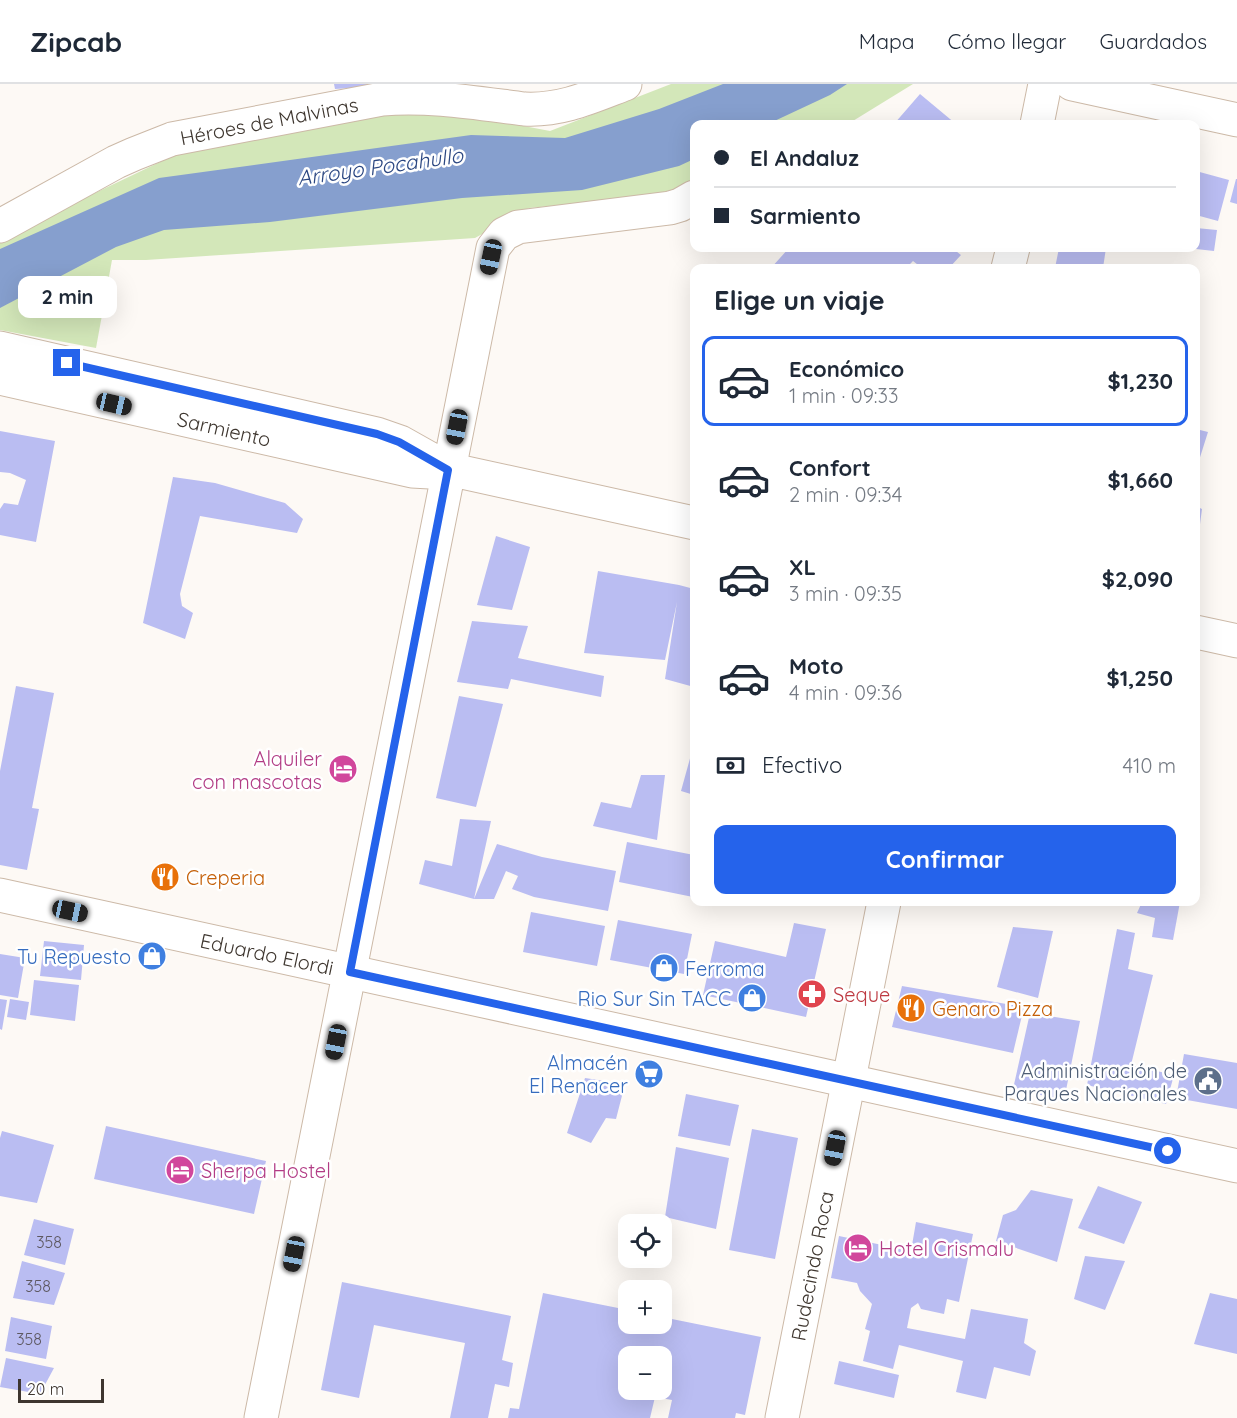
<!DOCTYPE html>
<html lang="es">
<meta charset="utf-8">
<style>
body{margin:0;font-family:Quicksand,sans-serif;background:#f2f2f3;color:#1f2937;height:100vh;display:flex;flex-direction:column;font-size:22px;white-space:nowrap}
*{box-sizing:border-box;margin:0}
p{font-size:20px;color:#747a83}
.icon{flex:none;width:33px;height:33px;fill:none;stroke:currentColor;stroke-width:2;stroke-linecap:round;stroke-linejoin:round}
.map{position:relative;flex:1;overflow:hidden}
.drawer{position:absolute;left:690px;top:180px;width:510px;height:642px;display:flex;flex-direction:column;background:#fff;border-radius:12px;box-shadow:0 6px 24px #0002}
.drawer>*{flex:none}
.guide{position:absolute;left:690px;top:36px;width:510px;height:132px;border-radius:12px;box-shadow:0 6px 24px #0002;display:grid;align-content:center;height:132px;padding:0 24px;background:#fff}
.tools{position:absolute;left:618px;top:1130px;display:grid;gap:12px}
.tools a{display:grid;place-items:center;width:54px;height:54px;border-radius:12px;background:#fff;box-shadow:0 6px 24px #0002;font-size:30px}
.scale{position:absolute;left:18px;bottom:15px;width:86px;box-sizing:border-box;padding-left:6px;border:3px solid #3e362f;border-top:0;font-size:16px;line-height:21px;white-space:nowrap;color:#3e362f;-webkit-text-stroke:4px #fff;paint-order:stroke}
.end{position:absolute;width:27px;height:27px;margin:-14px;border:8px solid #2563eb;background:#fff;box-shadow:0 0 0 3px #fff}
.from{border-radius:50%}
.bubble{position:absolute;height:42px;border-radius:12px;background:#fff;box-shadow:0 6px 24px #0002;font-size:20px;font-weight:800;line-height:42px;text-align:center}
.car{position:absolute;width:18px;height:36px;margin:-18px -9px;border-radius:8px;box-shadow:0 0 4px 2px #0007;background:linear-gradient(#222 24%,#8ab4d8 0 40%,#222 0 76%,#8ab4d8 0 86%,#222 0)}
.guide b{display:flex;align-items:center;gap:21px;height:57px;font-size:22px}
.guide b+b{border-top:2px solid #e0e1e3}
.guide i{width:15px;height:15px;background:#1f2937}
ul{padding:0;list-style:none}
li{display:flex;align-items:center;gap:18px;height:90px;margin:0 12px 9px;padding:0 12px;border:3px solid transparent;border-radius:12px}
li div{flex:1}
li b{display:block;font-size:22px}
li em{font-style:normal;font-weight:800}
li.selected{border-color:#2563eb}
li>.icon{width:54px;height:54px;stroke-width:1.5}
h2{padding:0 24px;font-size:27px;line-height:72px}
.pay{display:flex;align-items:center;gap:15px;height:66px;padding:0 24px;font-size:22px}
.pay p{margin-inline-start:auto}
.action{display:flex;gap:12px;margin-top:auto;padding:12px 24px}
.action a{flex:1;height:69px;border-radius:12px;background:#2563eb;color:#fff;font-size:24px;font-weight:800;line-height:69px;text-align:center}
header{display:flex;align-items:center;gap:36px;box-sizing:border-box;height:84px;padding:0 30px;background:#fff;border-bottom:2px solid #e0e1e3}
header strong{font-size:28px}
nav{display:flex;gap:33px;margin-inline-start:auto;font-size:21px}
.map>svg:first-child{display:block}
.green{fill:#d3e7b9}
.water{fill:#869fce}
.building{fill:#babdf2;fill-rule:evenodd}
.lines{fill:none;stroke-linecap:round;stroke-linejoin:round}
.minor-casing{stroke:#ccb9a7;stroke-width:35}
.major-casing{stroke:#ccb9a7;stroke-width:35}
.minor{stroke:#fff;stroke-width:33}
.major{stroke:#fff;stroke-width:33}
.route{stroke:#2563eb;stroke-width:8}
.labels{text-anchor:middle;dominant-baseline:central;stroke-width:5;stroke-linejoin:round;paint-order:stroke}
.number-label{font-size:16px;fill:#5d5860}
.street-label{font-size:20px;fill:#3e362f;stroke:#fff}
.hotel-label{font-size:20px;fill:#b23c85;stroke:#fff;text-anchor:start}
.food-label{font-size:20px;fill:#c56008;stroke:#fff;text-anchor:start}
.shop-label{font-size:20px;fill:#366cbe;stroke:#fff;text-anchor:end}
.health-label{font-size:20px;fill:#be3a42;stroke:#fff;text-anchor:start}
.service-label{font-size:20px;fill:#4e5e75;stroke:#fff;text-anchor:end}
.water-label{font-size:21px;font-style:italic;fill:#2a4681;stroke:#fff}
</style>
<header>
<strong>Zipcab</strong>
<nav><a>Mapa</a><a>Cómo llegar</a><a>Guardados</a></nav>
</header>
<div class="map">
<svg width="1237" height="1334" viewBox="0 0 1237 1334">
<rect width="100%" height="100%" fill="#fdf9f5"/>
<!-- green -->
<path class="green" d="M671,0H913L848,40H694V100L679,110L529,124L475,154L146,176H112L96,264L0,246V158L28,141L204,57L418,22L550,47Z"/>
<!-- water -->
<path class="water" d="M723,0H847L830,11L768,40H694V75L679,82L582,106L462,114L270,138L164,146L116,163L0,224V165L159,94L471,51L565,54L659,25Z"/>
<!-- building -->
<path class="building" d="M334,0H382V2L335,5Z
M920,10L956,40H894Z
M1196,87L1229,96L1218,137L1196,131Z
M1236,95H1237V120L1230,118Z
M1196,144L1217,146L1214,167L1196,165Z
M789,164H952L961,171L949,184H922L913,177L906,184H771Z
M1059,164H1106L1103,184H1055Z
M1196,345L1208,348L1196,386Z
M0,347L55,357L36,458L0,451V425L4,419L18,421L26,396L10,389L0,388Z
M173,393L215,399L285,419L303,435L297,449L200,432L180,510L182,522L193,529L185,555L143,539Z
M1196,422L1202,425L1197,463H1196Z
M496,452L530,463L512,526L477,521Z
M598,487L679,501L694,505V603L665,595L677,518L665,576L584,569Z
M472,537L528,542L518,574L604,592L601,613L511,595L508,605L457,598Z
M16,602L54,609L32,724L39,725L27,786L0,781V687Z
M459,612L503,620L476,723L436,714Z
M694,660V711L681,707Z
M641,691H665L657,756L593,742L601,718L631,724Z
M460,735L491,737L474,815L497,760L542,773L616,787L608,827L534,813L512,805L518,792L506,787L494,815H474L419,800L425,776L452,782Z
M627,758L694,771V805L693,813L619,798Z
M1142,818H1180L1173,856L1152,853L1155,834L1137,829Z
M531,828L605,842L597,882L523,868Z
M618,836L692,850L684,890L610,876Z
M794,839L826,845L806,933L703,911L715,857L786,873Z
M1013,843L1053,847L1038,914L997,903Z
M1117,845L1135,849L1128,885L1153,891L1131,981L1174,991L1166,1020L1087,1001Z
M44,857L84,861L81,896L40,892Z
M0,870L25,874L18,914L0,911Z
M34,896L79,901L75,937L30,931Z
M902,902L1024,923L1013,969L892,943Z
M0,915L7,916L2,946L0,945Z
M10,915L29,918L26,936L7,933Z
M1030,929L1080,937L1064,1016L1013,1005Z
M1184,970L1237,979V1025L1176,1014Z
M585,994L625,1000L616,1035L606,1034L591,1059L567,1049Z
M686,1010L739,1021L730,1062L678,1052Z
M106,1042L266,1077L254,1130L94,1095Z
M752,1045L798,1054L775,1175L729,1166Z
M2,1047L54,1061L37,1119L0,1112V1054Z
M676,1063L729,1074L716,1145L665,1133Z
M1098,1102L1142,1118L1124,1160L1078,1144Z
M1031,1106L1073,1115L1057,1178L996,1157L1003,1131L1016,1126Z
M34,1135L74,1145L65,1181L24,1171Z
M916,1138L973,1150L959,1218L947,1215L944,1230L921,1225L918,1219L911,1224L907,1244L965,1255L971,1225L1028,1235L1024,1259L1036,1267L1030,1292L994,1283L986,1315L956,1308L963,1277L899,1261L893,1285L863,1277L870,1247L865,1245L872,1220L860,1207L857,1199L831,1194L839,1152L911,1167Z
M1085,1172L1125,1177L1105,1226L1074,1215Z
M22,1177L65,1189L54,1221L13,1214Z
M342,1198L511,1232L502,1276L513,1279L509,1303L495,1300L488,1334H450L465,1259L374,1241L359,1314L321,1306Z
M543,1209L628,1226V1239H662V1233L761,1253L745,1331L736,1329L735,1334H668L672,1316L655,1313L650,1334H508L510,1324L519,1325ZM628,1272H662V1305H628Z
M1210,1209L1237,1215V1270L1194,1260Z
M11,1233L52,1242L46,1275L5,1267Z
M6,1274L54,1284L40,1310L0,1303Z
M839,1277L899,1291L894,1314L834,1300Z"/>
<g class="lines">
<!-- minor casing -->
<g class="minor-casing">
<path id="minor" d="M1072,0L1237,36
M1037,40L1045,0
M0,142L116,78L134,70L172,55L382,15C429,11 476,19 524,25C561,27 591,13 625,0
M1008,184L1013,164
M0,264L377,350L400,358L448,385L694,439
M0,294L412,387L430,388L444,386
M1196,548L1237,557
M261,1334L493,164L504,150L518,143L670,124L680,121L694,113
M782,1334L884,818"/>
</g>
<!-- major casing -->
<g class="major-casing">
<path id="major" d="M0,811L1237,1082"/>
</g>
<!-- minor -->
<use href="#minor" class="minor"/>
<!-- major -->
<use href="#major" class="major"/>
</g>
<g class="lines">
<!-- route -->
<path class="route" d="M67,279L377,350L399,358L448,386L350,888L1168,1067"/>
</g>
<!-- icons -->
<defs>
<g id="hotel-disc" transform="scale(1.5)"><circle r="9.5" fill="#d1479c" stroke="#fff"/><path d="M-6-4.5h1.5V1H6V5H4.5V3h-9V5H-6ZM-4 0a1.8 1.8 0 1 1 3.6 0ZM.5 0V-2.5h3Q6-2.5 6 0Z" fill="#fff"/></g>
<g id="restaurant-disc" transform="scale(1.5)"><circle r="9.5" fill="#e8710a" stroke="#fff"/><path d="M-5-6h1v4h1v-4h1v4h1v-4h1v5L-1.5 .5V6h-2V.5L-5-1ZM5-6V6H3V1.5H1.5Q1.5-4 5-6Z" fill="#fff"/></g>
<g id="shop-disc" transform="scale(1.5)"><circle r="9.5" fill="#3f7fe0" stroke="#fff"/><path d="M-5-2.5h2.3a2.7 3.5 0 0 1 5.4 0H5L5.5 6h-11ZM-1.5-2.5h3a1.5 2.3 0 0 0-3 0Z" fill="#fff"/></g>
<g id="pharmacy-disc" transform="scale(1.5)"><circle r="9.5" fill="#e0444e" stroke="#fff"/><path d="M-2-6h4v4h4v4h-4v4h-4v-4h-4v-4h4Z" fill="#fff"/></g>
<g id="supermarket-disc" transform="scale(1.5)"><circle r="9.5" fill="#3f7fe0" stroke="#fff"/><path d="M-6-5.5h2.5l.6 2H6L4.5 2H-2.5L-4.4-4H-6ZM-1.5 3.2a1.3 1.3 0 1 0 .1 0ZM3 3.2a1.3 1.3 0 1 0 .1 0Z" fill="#fff"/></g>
<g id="civic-disc" transform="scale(1.5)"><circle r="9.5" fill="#5c6f8a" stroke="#fff"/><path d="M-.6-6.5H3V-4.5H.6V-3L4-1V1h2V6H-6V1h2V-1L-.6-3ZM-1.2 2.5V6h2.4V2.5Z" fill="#fff"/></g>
</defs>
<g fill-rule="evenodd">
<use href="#hotel-disc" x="343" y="685"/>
<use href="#restaurant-disc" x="165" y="793"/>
<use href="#shop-disc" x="152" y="872"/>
<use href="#shop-disc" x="664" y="884"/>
<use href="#pharmacy-disc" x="812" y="910"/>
<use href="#shop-disc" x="752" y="914"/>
<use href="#restaurant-disc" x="911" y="924"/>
<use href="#supermarket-disc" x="649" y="990"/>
<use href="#civic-disc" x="1208" y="997"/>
<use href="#hotel-disc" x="180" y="1086"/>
<use href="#hotel-disc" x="858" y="1164"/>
</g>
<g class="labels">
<!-- number labels -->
<g class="number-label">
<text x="49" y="1158">358</text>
<text x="38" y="1202">358</text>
<text x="29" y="1255">358</text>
</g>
<!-- street labels -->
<g class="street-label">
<text transform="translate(269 37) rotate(-11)">Héroes de Malvinas</text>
<text transform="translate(224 345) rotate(13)">Sarmiento</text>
<text transform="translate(267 870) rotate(12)">Eduardo Elordi</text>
<text transform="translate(812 1182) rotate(-79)">Rudecindo Roca</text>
</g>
<!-- hotel labels -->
<g class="hotel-label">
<text x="322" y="674" text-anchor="end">Alquiler<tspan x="322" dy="23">con mascotas</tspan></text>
<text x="201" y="1086">Sherpa Hostel</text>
<text x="879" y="1164">Hotel Crismalu</text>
</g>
<!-- food labels -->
<g class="food-label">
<text x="186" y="793">Creperia</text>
<text x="932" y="924">Genaro Pizza</text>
</g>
<!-- shop labels -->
<g class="shop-label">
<text x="131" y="872">Tu Repuesto</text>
<text x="685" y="884" text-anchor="start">Ferroma</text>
<text x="731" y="914">Rio Sur Sin TACC</text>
<text x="628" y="978">Almacén<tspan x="628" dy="23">El Renacer</tspan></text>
</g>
<!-- health labels -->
<g class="health-label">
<text x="833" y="910">Seque</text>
</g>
<!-- service labels -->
<g class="service-label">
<text x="1187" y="986">Administración de<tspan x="1187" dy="23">Parques Nacionales</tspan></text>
</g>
<!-- water labels -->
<g class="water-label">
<text transform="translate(380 82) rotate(-8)">Arroyo Pocahullo</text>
</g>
</g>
</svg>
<div class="tools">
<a><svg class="icon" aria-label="locate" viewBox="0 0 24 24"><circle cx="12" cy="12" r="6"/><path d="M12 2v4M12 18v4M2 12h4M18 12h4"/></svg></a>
<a>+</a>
<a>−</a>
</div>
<div class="scale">20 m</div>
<i class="end from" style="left:1168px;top:1067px"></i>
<i class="end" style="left:67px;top:279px"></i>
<div class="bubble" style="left:18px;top:192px;width:99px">2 min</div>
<i class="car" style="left:491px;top:173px;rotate:192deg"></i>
<i class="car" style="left:114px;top:320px;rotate:103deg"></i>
<i class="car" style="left:457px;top:343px;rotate:191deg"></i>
<i class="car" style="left:70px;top:827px;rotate:102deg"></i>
<i class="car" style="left:336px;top:958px;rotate:191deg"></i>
<i class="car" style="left:835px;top:1064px;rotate:191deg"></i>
<i class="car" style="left:294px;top:1170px;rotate:191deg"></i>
<div class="guide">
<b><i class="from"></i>El Andaluz</b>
<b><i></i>Sarmiento</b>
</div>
<section class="drawer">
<h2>Elige un viaje</h2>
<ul>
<li class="selected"><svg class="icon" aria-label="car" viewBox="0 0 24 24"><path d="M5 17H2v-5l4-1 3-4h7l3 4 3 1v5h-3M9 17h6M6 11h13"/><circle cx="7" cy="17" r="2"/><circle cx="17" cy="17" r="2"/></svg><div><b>Económico</b><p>1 min · 09:33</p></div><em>$1,230</em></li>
<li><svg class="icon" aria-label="car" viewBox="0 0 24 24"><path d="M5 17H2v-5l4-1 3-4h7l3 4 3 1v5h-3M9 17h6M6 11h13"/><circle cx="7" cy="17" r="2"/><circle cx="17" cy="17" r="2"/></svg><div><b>Confort</b><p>2 min · 09:34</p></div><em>$1,660</em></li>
<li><svg class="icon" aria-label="car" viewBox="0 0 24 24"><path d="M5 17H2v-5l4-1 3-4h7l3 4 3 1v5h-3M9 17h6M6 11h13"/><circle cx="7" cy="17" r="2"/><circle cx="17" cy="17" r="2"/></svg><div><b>XL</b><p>3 min · 09:35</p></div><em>$2,090</em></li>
<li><svg class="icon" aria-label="car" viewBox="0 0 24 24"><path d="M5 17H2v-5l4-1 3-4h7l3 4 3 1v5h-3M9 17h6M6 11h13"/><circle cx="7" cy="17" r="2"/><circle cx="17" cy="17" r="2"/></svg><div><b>Moto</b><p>4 min · 09:36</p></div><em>$1,250</em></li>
</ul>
<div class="pay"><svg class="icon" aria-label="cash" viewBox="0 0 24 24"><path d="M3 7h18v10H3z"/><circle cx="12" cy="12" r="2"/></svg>Efectivo<p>410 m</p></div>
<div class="action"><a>Confirmar</a></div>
</section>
</div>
